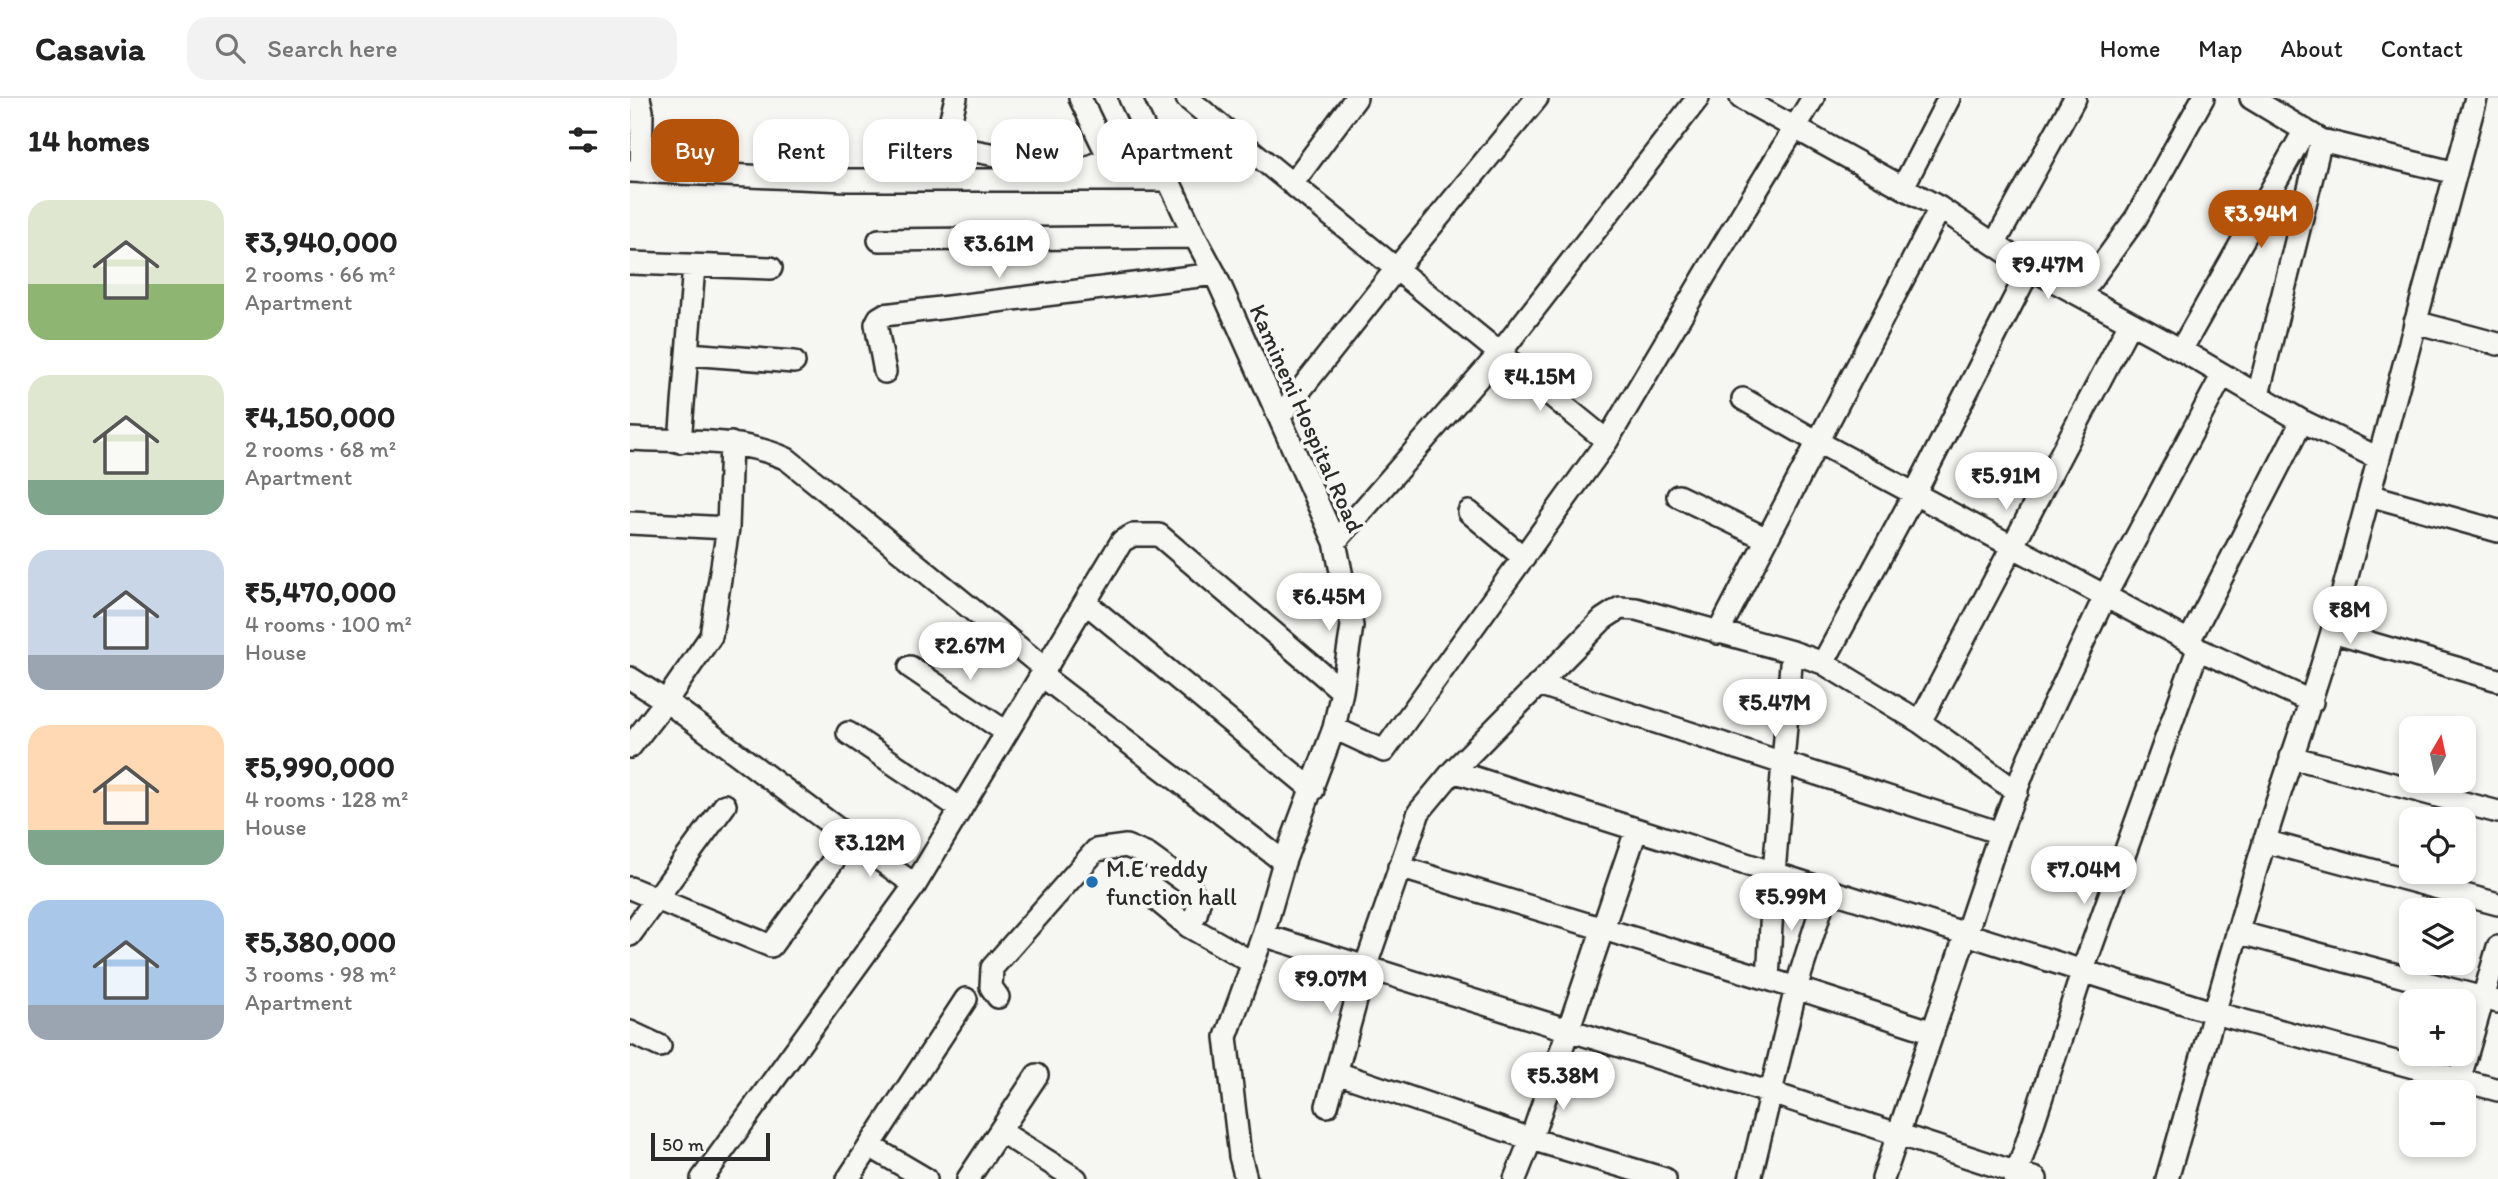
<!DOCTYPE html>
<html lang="en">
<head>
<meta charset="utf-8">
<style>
	body { margin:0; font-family:Itim,sans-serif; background:#f2f2f2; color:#222; height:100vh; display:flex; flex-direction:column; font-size:26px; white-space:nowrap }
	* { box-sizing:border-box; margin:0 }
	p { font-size:23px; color:#767676 }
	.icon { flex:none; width:38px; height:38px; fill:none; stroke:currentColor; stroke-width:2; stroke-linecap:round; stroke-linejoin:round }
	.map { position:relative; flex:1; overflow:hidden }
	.side { display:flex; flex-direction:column; background:#fff; width:630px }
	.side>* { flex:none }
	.top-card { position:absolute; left:21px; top:21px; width:665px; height:63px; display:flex; gap:14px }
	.needle { width:46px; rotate:9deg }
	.tools { position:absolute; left:1769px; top:618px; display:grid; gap:14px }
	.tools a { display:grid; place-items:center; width:77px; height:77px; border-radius:14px; background:#fff; box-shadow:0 4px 10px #0003; font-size:35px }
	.scale { position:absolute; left:21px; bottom:18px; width:119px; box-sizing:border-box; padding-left:7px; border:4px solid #2b2b2b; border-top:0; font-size:19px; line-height:24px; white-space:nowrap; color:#2b2b2b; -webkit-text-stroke:5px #f6f6f2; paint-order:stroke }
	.price { position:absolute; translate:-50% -60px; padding:0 16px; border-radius:24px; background:#fff; color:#222; font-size:23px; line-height:46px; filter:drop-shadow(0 2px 4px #0008) }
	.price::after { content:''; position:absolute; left:50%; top:42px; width:21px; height:16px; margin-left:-10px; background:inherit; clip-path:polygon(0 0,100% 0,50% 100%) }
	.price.selected { background:#b45309; color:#fff }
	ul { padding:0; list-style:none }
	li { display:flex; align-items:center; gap:21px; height:175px; padding:0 28px }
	li span { display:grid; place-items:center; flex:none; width:196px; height:140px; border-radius:21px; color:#555 }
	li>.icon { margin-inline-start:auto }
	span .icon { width:84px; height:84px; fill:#fffc; stroke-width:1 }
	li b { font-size:30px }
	h2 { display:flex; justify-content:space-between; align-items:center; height:84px; padding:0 28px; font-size:30px }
	.pill { padding:0 24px; border-radius:21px; background:#fff; box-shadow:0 4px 10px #0003; font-size:24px; line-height:63px }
	.pill.selected { background:#b45309; color:#fff }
	header { display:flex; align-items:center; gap:42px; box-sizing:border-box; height:98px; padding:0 35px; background:#fff; border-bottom:2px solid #e0e0e0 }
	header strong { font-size:33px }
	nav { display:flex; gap:38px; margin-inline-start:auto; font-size:24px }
	.search { width:490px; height:63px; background:#f2f2f2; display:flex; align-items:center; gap:18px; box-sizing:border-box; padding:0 24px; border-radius:21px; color:#767676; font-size:26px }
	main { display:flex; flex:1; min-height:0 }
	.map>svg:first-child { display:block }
</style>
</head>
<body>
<header>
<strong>Casavia</strong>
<div class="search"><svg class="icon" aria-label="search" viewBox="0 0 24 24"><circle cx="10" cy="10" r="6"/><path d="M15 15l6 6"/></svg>Search here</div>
<nav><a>Home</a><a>Map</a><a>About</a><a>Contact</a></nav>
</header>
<main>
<section class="side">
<h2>14 homes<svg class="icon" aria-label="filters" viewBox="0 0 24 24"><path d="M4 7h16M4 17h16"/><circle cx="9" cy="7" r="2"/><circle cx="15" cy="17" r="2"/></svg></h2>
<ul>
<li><span style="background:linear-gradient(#dfe7d0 60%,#8fb573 0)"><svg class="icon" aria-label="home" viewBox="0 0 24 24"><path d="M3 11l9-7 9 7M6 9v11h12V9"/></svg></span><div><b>₹3,940,000</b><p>2 rooms · 66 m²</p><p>Apartment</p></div></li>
<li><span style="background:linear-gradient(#dfe7d0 75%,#7fa58c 0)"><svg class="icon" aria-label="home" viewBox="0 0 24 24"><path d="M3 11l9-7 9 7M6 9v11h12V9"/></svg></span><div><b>₹4,150,000</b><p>2 rooms · 68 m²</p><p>Apartment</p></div></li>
<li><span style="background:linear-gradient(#c9d6e8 75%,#9aa5b1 0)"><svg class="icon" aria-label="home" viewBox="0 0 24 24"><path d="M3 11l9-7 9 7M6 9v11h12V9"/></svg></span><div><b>₹5,470,000</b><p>4 rooms · 100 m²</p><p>House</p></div></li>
<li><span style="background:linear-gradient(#ffd9b3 75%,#7fa58c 0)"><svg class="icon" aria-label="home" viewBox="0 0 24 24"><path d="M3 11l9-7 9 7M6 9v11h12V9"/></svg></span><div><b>₹5,990,000</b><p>4 rooms · 128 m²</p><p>House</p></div></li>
<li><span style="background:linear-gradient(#a9c7e8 75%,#9aa5b1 0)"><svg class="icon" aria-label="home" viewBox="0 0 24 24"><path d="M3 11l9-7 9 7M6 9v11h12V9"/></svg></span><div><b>₹5,380,000</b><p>3 rooms · 98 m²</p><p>Apartment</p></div></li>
</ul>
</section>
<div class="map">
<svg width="1868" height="1081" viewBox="0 0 1868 1081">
	<rect width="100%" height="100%" fill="#f6f6f2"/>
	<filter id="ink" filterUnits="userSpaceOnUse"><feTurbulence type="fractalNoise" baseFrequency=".0143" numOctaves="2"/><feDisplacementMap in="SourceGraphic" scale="14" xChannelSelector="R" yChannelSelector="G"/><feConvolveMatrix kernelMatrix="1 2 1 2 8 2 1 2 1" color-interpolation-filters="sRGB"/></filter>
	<g filter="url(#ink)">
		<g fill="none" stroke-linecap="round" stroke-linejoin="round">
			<g stroke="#2b2b2b" stroke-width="26">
				<path id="minor" d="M 9,0 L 12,13 L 11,74
					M 326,0 L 318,32 L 321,47 L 328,50 L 452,73 L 518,38
					M 450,0 L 479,60
					M 500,0 L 565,139 L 585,176 L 705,444 L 722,528 L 712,593 L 704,630 L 654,764 L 633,837 L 596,939 L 610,1058 L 616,1081
					M 557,0 L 977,343 L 1078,172 L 1183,0
					M 1111,0 L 1310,110 L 1400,170 L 1551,252 L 1672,323 L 1748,360
					M 1621,0 L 1691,42 L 1826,75
					M 0,73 L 217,82 L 538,82
					M 662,86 L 726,0
					M 1273,89 L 1319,0
					M 249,142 L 565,139
					M 1365,145 L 1445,0
					M 0,165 L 141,170
					M 1450,197 L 1506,120 L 1573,0
					M 1785,224 L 1868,246
					M 1551,252 L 1675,32
					M 58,256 L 164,264
					M 255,274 L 246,226 L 249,220 L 254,217 L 585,176
					M 1628,297 L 1691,42
					M 1113,301 L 1188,344 L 1559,543 L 1568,551 L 1682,604
					M 649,319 L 766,171 L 907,0
					M 0,341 C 53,344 109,339 157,361 L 414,570
					M 50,344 L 64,168
					M 1739,397 L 1868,433
					M 1048,398 L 1137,441
					M 839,414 L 894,460
					M 0,425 L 98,430 L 101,345
					M 705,444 L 870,255 L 1068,0
					M 456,505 L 683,692
					M 1702,534 L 1868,582
					M 1088,535 L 1310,110
					M 1559,543 L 1672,323
					M 1193,565 L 1285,395 L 1400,170
					M 280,569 L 376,634
					M 411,577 L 654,764
					M 0,580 L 36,603 L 81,538 L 98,430
					M 908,586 L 1370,735
					M 1290,624 L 1500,225
					M 704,630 L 754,653 L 977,343
					M 218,635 L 331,711
					M 0,649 L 36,603 C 119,664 200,727 285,787
					M 1661,659 L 1868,714
					M 823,673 L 1585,915 L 1868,992
					M 1634,743 L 1868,806
					M 769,769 L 1138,881 L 1303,934
					M 0,790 L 141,848 L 219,741
					M 529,804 L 558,828 L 623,865
					M 1607,834 L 1868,904
					M 0,837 L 95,707
					M 633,837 L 1141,995 L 1406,1081
					M 1138,881 L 1144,775 L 1162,554
					M 368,899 L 361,889 L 362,870 L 466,752 L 496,748 L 518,757 L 558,786 L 569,804 L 566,816 L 558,828
					M 0,934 L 30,948
					M 707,975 L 901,1041 L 1035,1081
					M 1829,983 L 1868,849
					M 697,1008 L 735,870 L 789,714 L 823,673 L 973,521 L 990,510 L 1006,511 L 1162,554 L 1193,565 L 1290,624 L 1387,694
					M 370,1033 L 446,1081
					M 240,1048 L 296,1081
					M 72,1081 L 285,787 L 492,443 L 503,437 L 529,437 L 712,593
					M 218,1081 L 336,901
					M 338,1081 L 407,977
					M 885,1081 L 901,1041 L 1006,733
					M 1120,1081 L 1166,890 L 1197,792
					M 1253,1081 L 1370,735 L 1399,659 L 1475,498 L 1592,278
					M 1385,1081 L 1453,872 L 1568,551
					M 1537,1081 C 1570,968 1600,855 1635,742 C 1656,673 1682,604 1702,534 L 1846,0"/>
			</g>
			<use href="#minor" stroke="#f6f6f2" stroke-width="21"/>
		</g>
	</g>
	<circle fill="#1f6fb2" stroke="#f6f6f2" stroke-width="2.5" cx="462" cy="784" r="7"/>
	<g text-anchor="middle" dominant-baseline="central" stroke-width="7" stroke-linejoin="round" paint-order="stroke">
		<g font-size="24" fill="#2b2b2b" stroke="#f6f6f2">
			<text transform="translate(677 320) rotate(66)">Kamineni Hospital Road</text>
		</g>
		<g font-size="24" fill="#2b2b2b" stroke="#f6f6f2" text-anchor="start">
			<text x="476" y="770">M.E reddy<tspan x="476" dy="28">function hall</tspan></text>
		</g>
	</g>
</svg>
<div class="tools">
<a><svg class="needle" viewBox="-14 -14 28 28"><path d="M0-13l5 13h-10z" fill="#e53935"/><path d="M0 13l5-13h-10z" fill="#767676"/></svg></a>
<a><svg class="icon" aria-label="locate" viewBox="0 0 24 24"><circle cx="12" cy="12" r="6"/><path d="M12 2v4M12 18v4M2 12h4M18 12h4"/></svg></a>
<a><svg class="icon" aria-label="layers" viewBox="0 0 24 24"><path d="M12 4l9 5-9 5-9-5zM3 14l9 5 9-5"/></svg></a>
<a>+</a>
<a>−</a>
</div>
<div class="scale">50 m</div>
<b class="price selected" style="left:1631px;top:152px">₹3.94M</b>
<b class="price" style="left:369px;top:182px">₹3.61M</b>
<b class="price" style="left:1418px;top:203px">₹9.47M</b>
<b class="price" style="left:910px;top:315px">₹4.15M</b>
<b class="price" style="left:1376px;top:414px">₹5.91M</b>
<b class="price" style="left:699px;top:535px">₹6.45M</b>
<b class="price" style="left:1720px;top:548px">₹8M</b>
<b class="price" style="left:340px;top:584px">₹2.67M</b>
<b class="price" style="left:1145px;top:641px">₹5.47M</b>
<b class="price" style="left:240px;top:781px">₹3.12M</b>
<b class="price" style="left:1454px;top:808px">₹7.04M</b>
<b class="price" style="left:1161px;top:835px">₹5.99M</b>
<b class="price" style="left:701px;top:917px">₹9.07M</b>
<b class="price" style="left:933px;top:1014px">₹5.38M</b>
<div class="top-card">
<a class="pill selected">Buy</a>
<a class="pill">Rent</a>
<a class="pill">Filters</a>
<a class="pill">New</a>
<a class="pill">Apartment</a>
</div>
</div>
</main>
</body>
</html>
